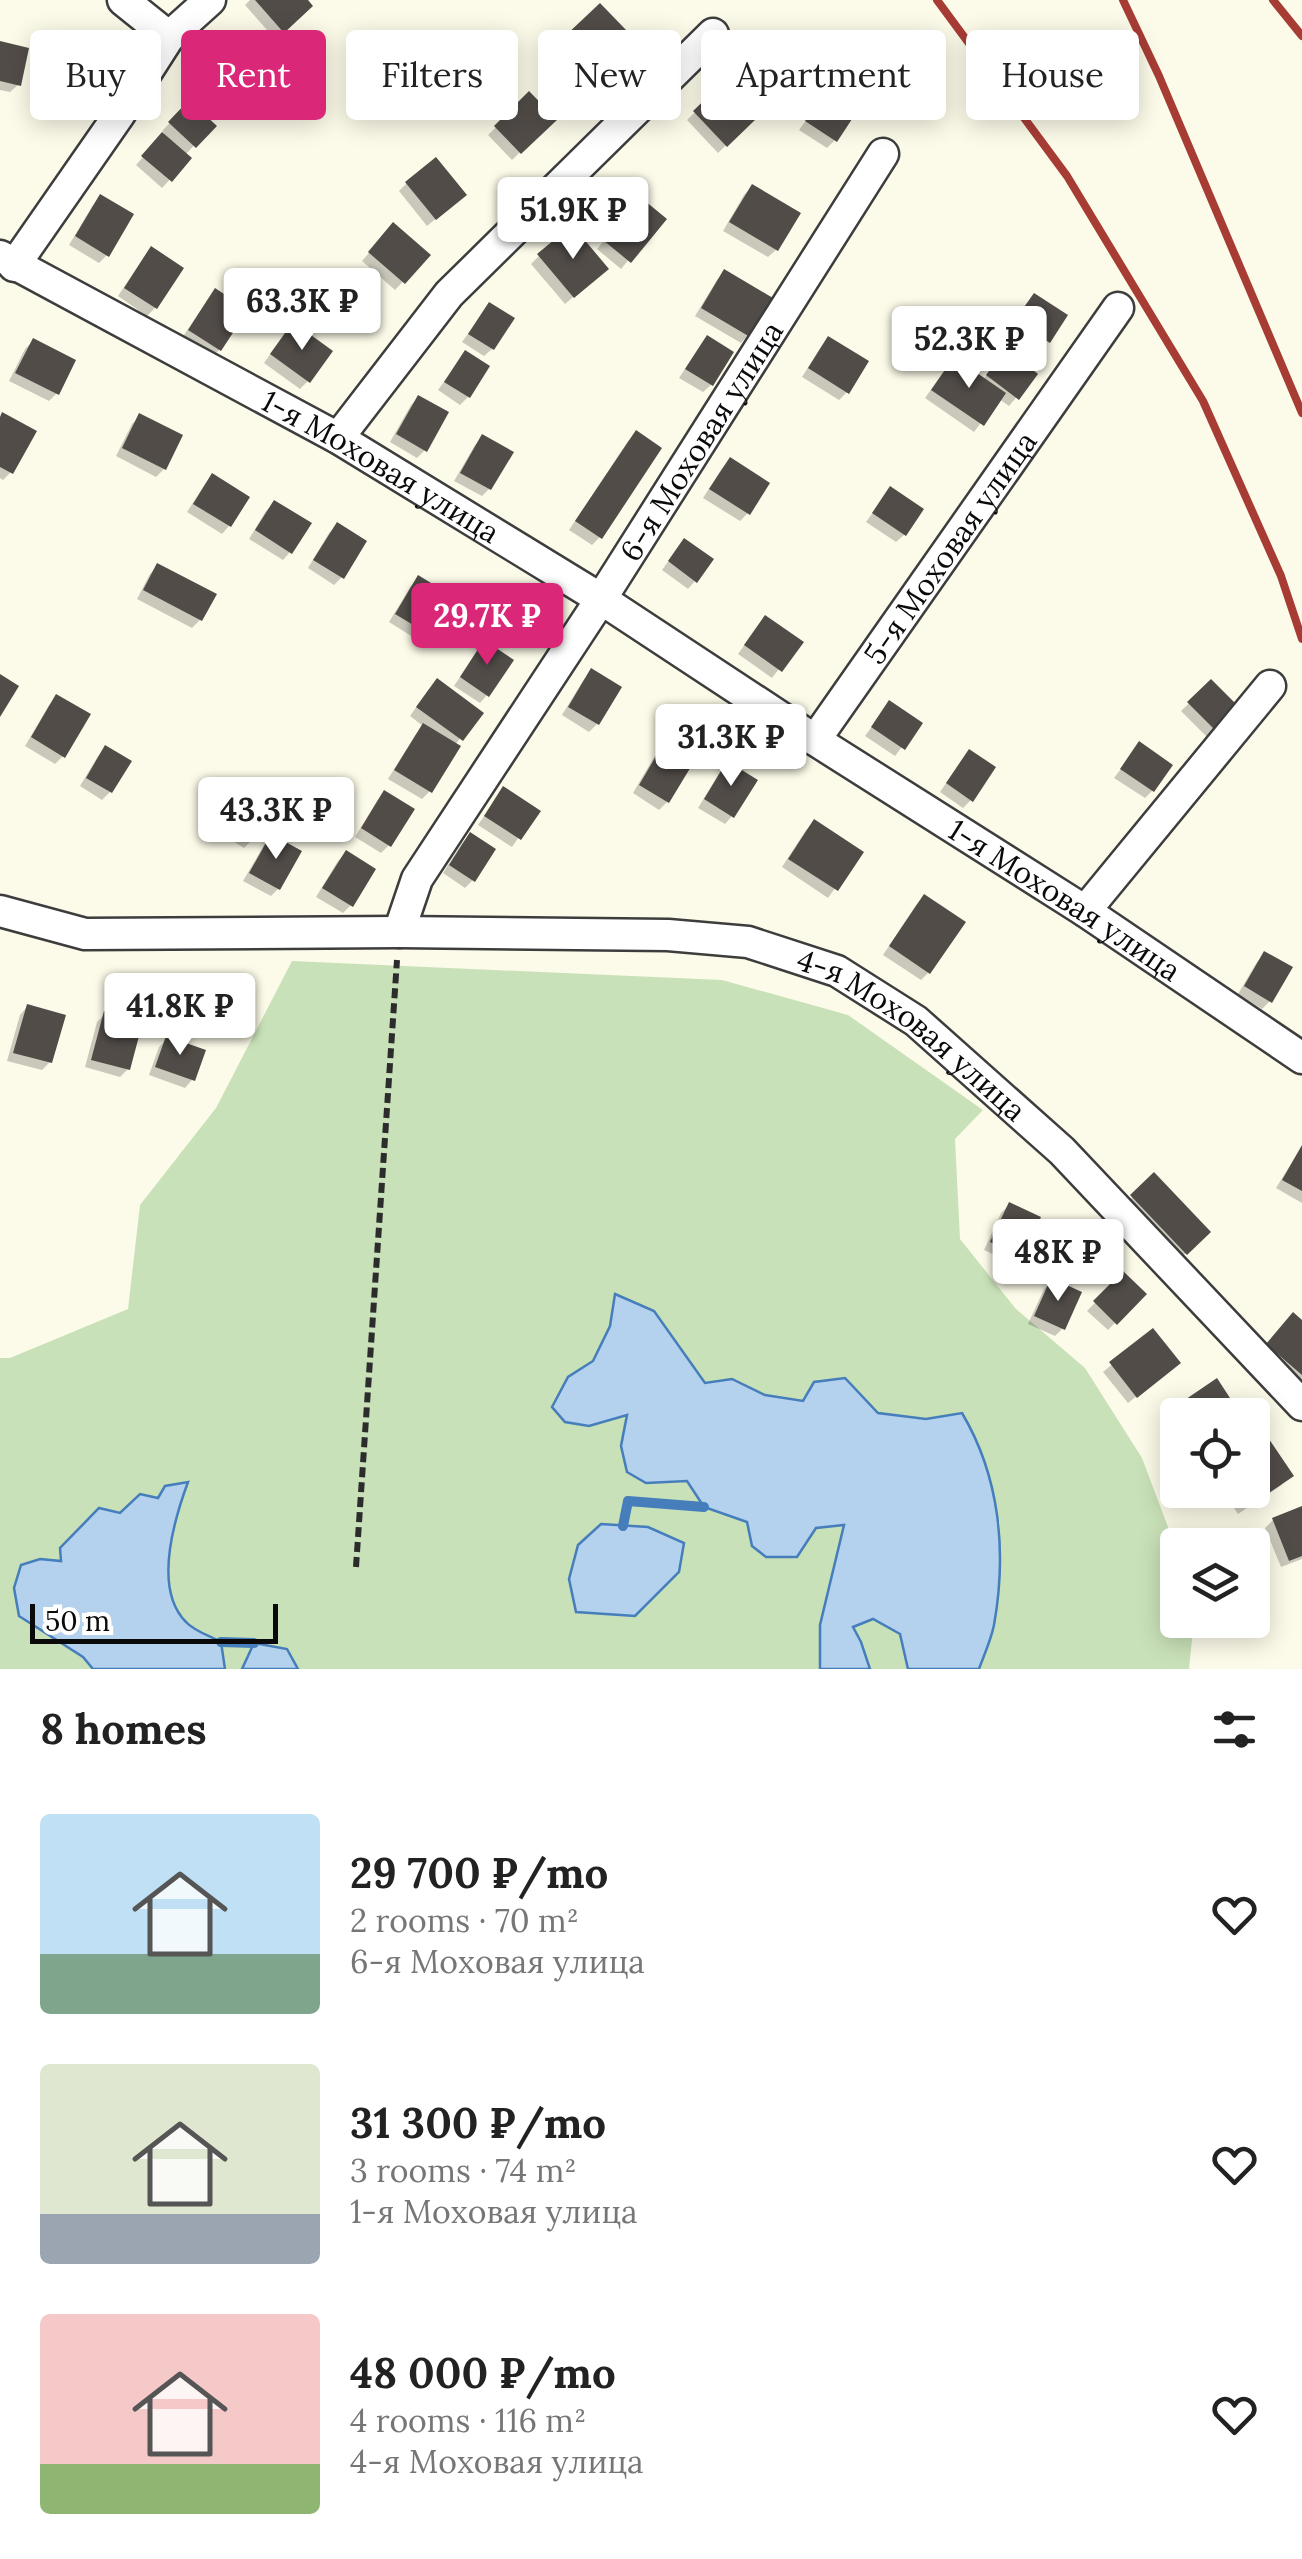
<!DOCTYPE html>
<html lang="en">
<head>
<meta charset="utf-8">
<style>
	body { margin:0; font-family:Lora,serif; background:#f2f2f2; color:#222; height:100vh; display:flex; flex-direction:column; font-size:38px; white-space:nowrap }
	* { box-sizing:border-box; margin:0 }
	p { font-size:32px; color:#767676 }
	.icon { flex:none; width:55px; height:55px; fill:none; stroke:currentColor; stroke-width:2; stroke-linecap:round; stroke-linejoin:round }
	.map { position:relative; height:1669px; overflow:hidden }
	.drawer { display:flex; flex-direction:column; background:#fff; flex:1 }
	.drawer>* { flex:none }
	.top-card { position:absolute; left:30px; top:30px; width:1242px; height:90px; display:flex; gap:20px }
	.buttons { position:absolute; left:1160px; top:1398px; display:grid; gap:20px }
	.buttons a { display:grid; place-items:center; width:110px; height:110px; border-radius:10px; background:#fff; box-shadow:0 5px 25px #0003; font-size:50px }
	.scale { position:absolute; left:30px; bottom:25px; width:248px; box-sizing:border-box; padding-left:10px; border:5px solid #0a0a0a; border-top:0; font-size:28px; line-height:35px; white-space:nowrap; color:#0a0a0a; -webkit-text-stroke:8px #fff; paint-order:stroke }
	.price { position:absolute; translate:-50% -85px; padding:0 22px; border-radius:10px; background:#fff; color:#222; font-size:32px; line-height:65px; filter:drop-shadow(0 2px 5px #0008) }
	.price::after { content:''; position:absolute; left:50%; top:60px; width:30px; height:22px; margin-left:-15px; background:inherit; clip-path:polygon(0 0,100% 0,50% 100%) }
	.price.current { background:#db2777; color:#fff }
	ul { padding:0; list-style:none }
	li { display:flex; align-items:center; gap:30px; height:250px; padding:0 40px }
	li span { display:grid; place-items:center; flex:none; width:280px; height:200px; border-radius:10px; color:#555 }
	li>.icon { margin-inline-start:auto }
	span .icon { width:120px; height:120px; fill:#fffc; stroke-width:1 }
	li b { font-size:42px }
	h2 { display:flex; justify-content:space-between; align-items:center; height:120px; padding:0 40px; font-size:42px }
	.pill { padding:0 35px; border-radius:10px; background:#fff; box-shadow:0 5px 25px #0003; font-size:35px; line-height:90px }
	.pill.current { background:#db2777; color:#fff }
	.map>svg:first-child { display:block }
</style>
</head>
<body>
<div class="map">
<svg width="1302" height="1669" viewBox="0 0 1302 1669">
	<rect width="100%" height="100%" fill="#fcfbe9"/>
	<path fill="#c9e1b8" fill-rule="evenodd" d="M 292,961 L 722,980 L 848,1015 L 983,1110 L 955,1139 L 960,1239 L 1016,1309 L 1085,1368 L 1142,1458 L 1177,1551 L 1178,1620 L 1194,1620 L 1189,1669 L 979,1669 L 994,1628 L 1000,1573 L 1000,1522 L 926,1419 L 878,1413 L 845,1378 L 803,1401 L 765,1395 L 732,1379 L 704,1383 L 654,1311 L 615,1294 L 610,1326 L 593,1361 L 568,1377 L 617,1419 L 628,1414 L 621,1446 L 646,1483 L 687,1481 L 705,1507 L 747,1522 L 752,1546 L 816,1528 L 844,1524 L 820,1625 L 820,1669 L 298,1669 L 287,1649 L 255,1643 L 242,1669 L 225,1669 L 221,1642 C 210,1636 194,1631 186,1622 C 154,1590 174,1521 187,1483 L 158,1498 L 140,1494 L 120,1513 L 61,1561 L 40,1559 L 19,1616 L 83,1657 L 93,1669 L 0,1669 L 0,1358 L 10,1358 L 128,1309 L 140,1205 L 216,1108 ZM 601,1524 L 648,1527 L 657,1592 L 635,1616 Z
		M 873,1619 L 900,1634 L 908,1669 L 870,1669 L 861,1642 L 853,1627 Z"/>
	<path fill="#b4d1ed" stroke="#457ebb" stroke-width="2.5" d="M 615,1294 L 654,1311 L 705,1383 L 732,1379 L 765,1395 L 803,1401 L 814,1382 L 845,1378 L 878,1413 L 926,1419 L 962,1413 C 1000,1477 1007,1552 994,1625 C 991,1640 984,1655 979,1669 L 908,1669 L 900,1634 L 873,1619 L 853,1627 L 861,1642 L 870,1669 L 820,1669 L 820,1625 L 844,1525 L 816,1528 L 797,1557 L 766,1557 L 752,1546 L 747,1522 L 704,1507 L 687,1481 L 646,1483 L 627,1472 L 621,1446 L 627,1415 L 589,1426 L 565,1422 L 552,1407 L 568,1377 L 593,1361 L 610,1326 Z
		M 188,1482 C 174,1520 153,1589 186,1622 C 194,1631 210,1636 221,1642 L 225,1669 L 93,1669 L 83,1657 L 19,1616 L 14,1588 L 21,1565 L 40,1559 L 61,1561 L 60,1548 L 99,1508 L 120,1513 L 140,1494 L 158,1498 L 165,1486 Z
		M 601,1524 L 648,1527 L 684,1543 L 679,1572 L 635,1616 L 576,1612 L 569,1579 L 578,1545 Z
		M 254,1643 L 287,1649 L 298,1669 L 242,1669 Z"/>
	<path fill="#0003" d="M 250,0 L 305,0 L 310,6 L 275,39 L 245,5 Z
		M 600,6 L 624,31 L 582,71 L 558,46 Z
		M 0,44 L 18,85 L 10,92 L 0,90 Z
		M 224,49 L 241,99 L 234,107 L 200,77 Z
		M 721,87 L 752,120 L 718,153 L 687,120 Z
		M 529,95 L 553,120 L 512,160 L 488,135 Z
		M 822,98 L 835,140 L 827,148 L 799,130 Z
		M 189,103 L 213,126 L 185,155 L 189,159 L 162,188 L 136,165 L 164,133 L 162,131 Z
		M 407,183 L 456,202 L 427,226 L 399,191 Z
		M 752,187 L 776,250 L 768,257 L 723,231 L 744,195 Z
		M 101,197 L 107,255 L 99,263 L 69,245 L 93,205 Z
		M 632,208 L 663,219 L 621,269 L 597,249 Z
		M 386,233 L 428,255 L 395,290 L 362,261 Z
		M 151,249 L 181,269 L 155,308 L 147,316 L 118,296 L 144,257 Z
		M 539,256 L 598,276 L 565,304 L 531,264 Z
		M 725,272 L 748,335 L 741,343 L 695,316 L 717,280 Z
		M 215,292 L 245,311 L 219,350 L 211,358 L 182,338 L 208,299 Z
		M 1034,296 L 1065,316 L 1040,349 L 1009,329 Z
		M 489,305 L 492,349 L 484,356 L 462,342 Z
		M 285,333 L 308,381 L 300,389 L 264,363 Z
		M 707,338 L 711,385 L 703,392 L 679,378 L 700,346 Z
		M 828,339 L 847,392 L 839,400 L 802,377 L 821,347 Z
		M 33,341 L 57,393 L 49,401 L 9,381 L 25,349 Z
		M 465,353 L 487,367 L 468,397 L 460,405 L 438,390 Z
		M 998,360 L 1035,375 L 1009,406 L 999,399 L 974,432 L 925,398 L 946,368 L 983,380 Z
		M 418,398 L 425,450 L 417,458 L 390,442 L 411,405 Z
		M 140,416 L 180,437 L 164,469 L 156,477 L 116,456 L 132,424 Z
		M 0,418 L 11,472 L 3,480 L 0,478 Z
		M 636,434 L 600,537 L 592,545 L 569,530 L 628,441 Z
		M 483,437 L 489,489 L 482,496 L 454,481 L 475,445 Z
		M 730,460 L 748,513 L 740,521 L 703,498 L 722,468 Z
		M 213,476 L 229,526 L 222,534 L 187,512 L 205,484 Z
		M 890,489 L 904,535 L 896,542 L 866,522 Z
		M 274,503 L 290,552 L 283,560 L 249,539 L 266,511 Z
		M 337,525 L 342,577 L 334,585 L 308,568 L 329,533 Z
		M 677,549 L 695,581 L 688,589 L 662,570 Z
		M 158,566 L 200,620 L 192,628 L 137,599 L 150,574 Z
		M 419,579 L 423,631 L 416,639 L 389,622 L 411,586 Z
		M 758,626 L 800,642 L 772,678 L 738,654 Z
		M 485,643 L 487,695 L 480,703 L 454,686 L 477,651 Z
		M 592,672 L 619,688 L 597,724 L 589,732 L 562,715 L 584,679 Z
		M 1211,682 L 1236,708 L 1207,737 L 1181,711 Z
		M 429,689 L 480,713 L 455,745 L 430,791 L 422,799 L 388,779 L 416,734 L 423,726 L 410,716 Z
		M 57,697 L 63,756 L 55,764 L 25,746 L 49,705 Z
		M 889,703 L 920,723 L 895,756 L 865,736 Z
		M 1139,745 L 1153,790 L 1145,798 L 1114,778 Z
		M 106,748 L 110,792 L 102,800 L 80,786 L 98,756 Z
		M 662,750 L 667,802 L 659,810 L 633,793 L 654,757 Z
		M 962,760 L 971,800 L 963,808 L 940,792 Z
		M 728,764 L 732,816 L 725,824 L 698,808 L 720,772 Z
		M 503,789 L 537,811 L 512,847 L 478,825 Z
		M 385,793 L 389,845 L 381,853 L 355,837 L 377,801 Z
		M 238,799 L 251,841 L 244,848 L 215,830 Z
		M 814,822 L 861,852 L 828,898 L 782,867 L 806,830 Z
		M 470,835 L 473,880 L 465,888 L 443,873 L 462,843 Z
		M 272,837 L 278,889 L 271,896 L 243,881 L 264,845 Z
		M 346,853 L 351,905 L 343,913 L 316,897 L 338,861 Z
		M 924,897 L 928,973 L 921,980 L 883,955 L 916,905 Z
		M 1265,954 L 1270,1001 L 1262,1009 L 1238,994 L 1257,962 Z
		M 27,1007 L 50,1062 L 42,1070 L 7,1061 L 20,1015 Z
		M 105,1014 L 128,1069 L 120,1077 L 85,1067 L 97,1022 Z
		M 167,1039 L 192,1080 L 185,1088 L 149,1075 L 159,1047 Z
		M 1302,1146 L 1302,1203 L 1276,1188 Z
		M 1154,1176 L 1207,1232 L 1178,1261 L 1124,1205 Z
		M 1009,1205 L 1020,1255 L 1013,1263 L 984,1250 L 1001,1213 Z
		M 1123,1274 L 1143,1294 L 1108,1330 L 1087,1311 Z
		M 1052,1281 L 1062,1329 L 1055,1336 L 1028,1324 L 1044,1289 Z
		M 1286,1323 L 1302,1323 L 1302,1378 L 1296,1384 L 1260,1353 Z
		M 1152,1331 L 1170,1370 L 1128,1403 L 1103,1372 Z
		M 1172,1412 L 1178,1415 L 1178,1439 L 1164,1419 Z
		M 1283,1484 L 1238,1514 L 1222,1490 L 1252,1490 Z
		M 1302,1509 L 1302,1559 L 1281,1567 L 1265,1528 L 1273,1520 Z"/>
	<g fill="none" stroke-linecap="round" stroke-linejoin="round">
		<path stroke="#457ebb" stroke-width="10" d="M 623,1526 L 628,1501 L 704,1507
			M 221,1642 L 254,1643"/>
	</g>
	<path fill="#514c48" d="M 255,0 L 308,0 L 313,6 L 284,33 Z
		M 600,3 L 627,31 L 592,65 L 564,37 Z
		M 232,38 L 269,71 L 243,101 L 206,68 Z
		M 0,41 L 29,48 L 21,86 L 0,81 Z
		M 721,84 L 755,120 L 727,147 L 693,111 Z
		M 529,91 L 557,120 L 521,154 L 494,126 Z
		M 821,95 L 854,116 L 837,142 L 805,121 Z
		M 189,100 L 217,126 L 196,148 L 168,122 Z
		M 162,132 L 192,158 L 172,182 L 141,156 Z
		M 436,157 L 467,195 L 436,220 L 405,182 Z
		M 752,184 L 801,213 L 778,251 L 729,222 Z
		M 100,194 L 134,214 L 109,257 L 75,236 Z
		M 639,196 L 667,219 L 631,263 L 603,240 Z
		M 393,222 L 431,255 L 405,284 L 368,252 Z
		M 572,225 L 609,269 L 574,298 L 537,254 Z
		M 151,246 L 184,268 L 157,309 L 124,288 Z
		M 724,269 L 773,298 L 750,337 L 701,308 Z
		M 215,288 L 248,310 L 221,351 L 188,330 Z
		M 1034,293 L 1068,315 L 1050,343 L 1015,320 Z
		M 489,302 L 515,318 L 494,350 L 468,334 Z
		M 293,322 L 333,351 L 310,383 L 270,354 Z
		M 707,335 L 734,352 L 713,386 L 685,369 Z
		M 828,336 L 869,361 L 849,394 L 808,368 Z
		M 33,338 L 76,360 L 59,395 L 15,373 Z
		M 1006,349 L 1038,374 L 1019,400 L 986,375 Z
		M 465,350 L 490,366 L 470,398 L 444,382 Z
		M 954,357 L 1006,393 L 984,426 L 931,390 Z
		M 418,395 L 449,412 L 427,452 L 396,434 Z
		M 2,412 L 37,431 L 13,474 L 0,467 L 0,417 Z
		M 139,413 L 183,435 L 166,470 L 122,448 Z
		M 636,430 L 662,448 L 602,539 L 575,521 Z
		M 482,434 L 514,452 L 491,490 L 460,473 Z
		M 730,457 L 770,483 L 750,515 L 709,489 Z
		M 212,473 L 250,497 L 231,527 L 193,504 Z
		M 890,486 L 924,509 L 906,536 L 872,513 Z
		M 274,500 L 312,523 L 292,554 L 255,530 Z
		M 337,522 L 367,541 L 344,579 L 313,560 Z
		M 684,538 L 714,559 L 697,583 L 668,561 Z
		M 157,563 L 217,594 L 202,621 L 143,590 Z
		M 418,575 L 449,594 L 425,632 L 395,614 Z
		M 765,615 L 804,642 L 782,672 L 744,645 Z
		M 484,640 L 514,660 L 489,697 L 460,677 Z
		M 591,668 L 622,687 L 599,725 L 568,707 Z
		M 0,674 L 19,686 L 0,717 Z
		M 437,678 L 484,713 L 463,741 L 416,707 Z
		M 1211,679 L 1240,708 L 1216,731 L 1187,702 Z
		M 56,694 L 91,714 L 65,758 L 31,737 Z
		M 889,700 L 923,723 L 905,750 L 871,727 Z
		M 423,723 L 461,746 L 432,793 L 394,770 Z
		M 1139,741 L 1173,765 L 1154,792 L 1120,769 Z
		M 105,745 L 132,761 L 112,793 L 86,778 Z
		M 662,746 L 692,765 L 669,803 L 639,785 Z
		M 969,749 L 996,767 L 973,802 L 946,783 Z
		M 727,761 L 758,780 L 734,818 L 704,799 Z
		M 503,786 L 541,811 L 521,840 L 484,816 Z
		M 384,790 L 415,809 L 391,847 L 361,828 Z
		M 238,796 L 270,817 L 253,842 L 221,821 Z
		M 814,819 L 864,852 L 838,891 L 788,859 Z
		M 470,832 L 496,849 L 475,882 L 449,865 Z
		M 271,834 L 302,851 L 280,890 L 249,873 Z
		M 346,850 L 376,869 L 353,907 L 322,888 Z
		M 924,894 L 966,922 L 930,974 L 889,946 Z
		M 1264,951 L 1293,967 L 1272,1003 L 1244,986 Z
		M 27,1004 L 66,1015 L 52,1063 L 13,1053 Z
		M 104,1011 L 143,1021 L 130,1070 L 91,1060 Z
		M 166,1036 L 206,1050 L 195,1081 L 155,1067 Z
		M 1302,1145 L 1302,1191 L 1282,1180 Z
		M 1154,1172 L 1211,1232 L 1187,1255 L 1130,1195 Z
		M 1009,1202 L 1041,1217 L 1023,1257 L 990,1242 Z
		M 1123,1271 L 1147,1294 L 1117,1325 L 1093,1301 Z
		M 1051,1278 L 1082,1292 L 1065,1330 L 1034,1316 Z
		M 1293,1312 L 1302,1320 L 1302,1375 L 1266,1344 Z
		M 1153,1328 L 1181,1363 L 1137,1398 L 1109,1362 Z
		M 1217,1378 L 1241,1415 L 1178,1415 L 1178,1421 L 1170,1410 Z
		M 1269,1439 L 1294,1476 L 1247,1508 L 1235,1490 L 1252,1490 L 1252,1450 Z
		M 1302,1506 L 1302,1556 L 1289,1561 L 1272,1518 Z"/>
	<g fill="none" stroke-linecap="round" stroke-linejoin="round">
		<g stroke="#3d3d3d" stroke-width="35">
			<g id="minor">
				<path d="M 123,0 L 169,37"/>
				<path id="s1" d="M 0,256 L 338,438 L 601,599 L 815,740 L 1085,911 L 1302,1058"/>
				<path d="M 14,266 L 119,115 L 169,37 L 210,0"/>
				<path d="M 338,438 L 449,294 L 713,34"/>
				<path id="s2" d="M 815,740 L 1118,308"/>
				<path id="s3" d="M 0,911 L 85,934 L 399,932 L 668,935 L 748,942 L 837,971 L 916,1021 L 1062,1151 L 1302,1405"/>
				<path d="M 1085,911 L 1270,686"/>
				<path id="s4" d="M 399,932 L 417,879 L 601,599 L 883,154"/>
			</g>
		</g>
		<path stroke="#2c2c2c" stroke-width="6" stroke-dasharray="10 5" stroke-linecap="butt" d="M 356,1567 L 397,960"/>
		<use href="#minor" stroke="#fff" stroke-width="30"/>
		<path stroke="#a73c35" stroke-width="8" d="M 937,0 L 1067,176 L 1203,401 L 1281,576 L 1302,639
			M 1123,0 L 1159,76 L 1302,413
			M 1273,0 L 1302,36"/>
	</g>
	<g text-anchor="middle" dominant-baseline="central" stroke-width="10" stroke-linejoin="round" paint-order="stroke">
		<g font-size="30" fill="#0a0a0a" stroke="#fff">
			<text stroke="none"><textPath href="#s4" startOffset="578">6-я Моховая улица</textPath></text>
			<text stroke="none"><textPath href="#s1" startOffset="435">1-я Моховая улица</textPath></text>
			<text stroke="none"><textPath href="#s2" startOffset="235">5-я Моховая улица</textPath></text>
			<text stroke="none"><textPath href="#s1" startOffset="1245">1-я Моховая улица</textPath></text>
			<text stroke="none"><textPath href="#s3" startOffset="942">4-я Моховая улица</textPath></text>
		</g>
	</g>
</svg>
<div class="buttons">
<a><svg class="icon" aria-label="locate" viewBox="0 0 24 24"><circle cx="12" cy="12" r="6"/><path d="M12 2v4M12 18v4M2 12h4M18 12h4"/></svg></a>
<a><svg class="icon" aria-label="layers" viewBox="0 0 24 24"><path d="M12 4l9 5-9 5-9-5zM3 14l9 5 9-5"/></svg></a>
</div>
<div class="scale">50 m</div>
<b class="price" style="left:573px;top:262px">51.9K ₽</b>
<b class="price" style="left:302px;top:353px">63.3K ₽</b>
<b class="price" style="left:969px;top:391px">52.3K ₽</b>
<b class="price current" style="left:487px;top:668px">29.7K ₽</b>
<b class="price" style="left:731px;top:789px">31.3K ₽</b>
<b class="price" style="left:276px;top:862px">43.3K ₽</b>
<b class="price" style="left:180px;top:1058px">41.8K ₽</b>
<b class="price" style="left:1058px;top:1304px">48K ₽</b>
<div class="top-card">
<a class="pill">Buy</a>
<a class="pill current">Rent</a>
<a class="pill">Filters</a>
<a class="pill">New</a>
<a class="pill">Apartment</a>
<a class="pill">House</a>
</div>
</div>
<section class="drawer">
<h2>8 homes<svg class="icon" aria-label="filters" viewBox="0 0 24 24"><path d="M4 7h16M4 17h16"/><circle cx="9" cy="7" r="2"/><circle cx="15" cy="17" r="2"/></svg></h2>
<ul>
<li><span style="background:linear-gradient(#bfe0f5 70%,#7fa58c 0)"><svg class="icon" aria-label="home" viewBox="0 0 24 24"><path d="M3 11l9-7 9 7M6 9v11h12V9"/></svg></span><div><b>29 700 ₽/mo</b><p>2 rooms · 70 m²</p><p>6-я Моховая улица</p></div><svg class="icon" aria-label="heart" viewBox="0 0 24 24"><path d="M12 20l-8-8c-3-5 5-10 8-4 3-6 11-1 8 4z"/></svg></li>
<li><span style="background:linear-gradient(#dfe7d0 75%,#9aa5b1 0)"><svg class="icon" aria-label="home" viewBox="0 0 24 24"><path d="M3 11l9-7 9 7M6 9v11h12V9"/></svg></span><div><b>31 300 ₽/mo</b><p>3 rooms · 74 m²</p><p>1-я Моховая улица</p></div><svg class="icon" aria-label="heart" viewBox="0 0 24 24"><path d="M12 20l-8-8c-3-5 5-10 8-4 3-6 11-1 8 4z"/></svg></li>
<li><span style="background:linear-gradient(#f6c9c9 75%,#8fb573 0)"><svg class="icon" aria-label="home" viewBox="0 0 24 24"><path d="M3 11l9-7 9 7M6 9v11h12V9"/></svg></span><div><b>48 000 ₽/mo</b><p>4 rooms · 116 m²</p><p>4-я Моховая улица</p></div><svg class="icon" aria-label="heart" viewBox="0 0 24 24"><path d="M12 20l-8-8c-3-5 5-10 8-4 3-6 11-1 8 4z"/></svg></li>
</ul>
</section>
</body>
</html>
